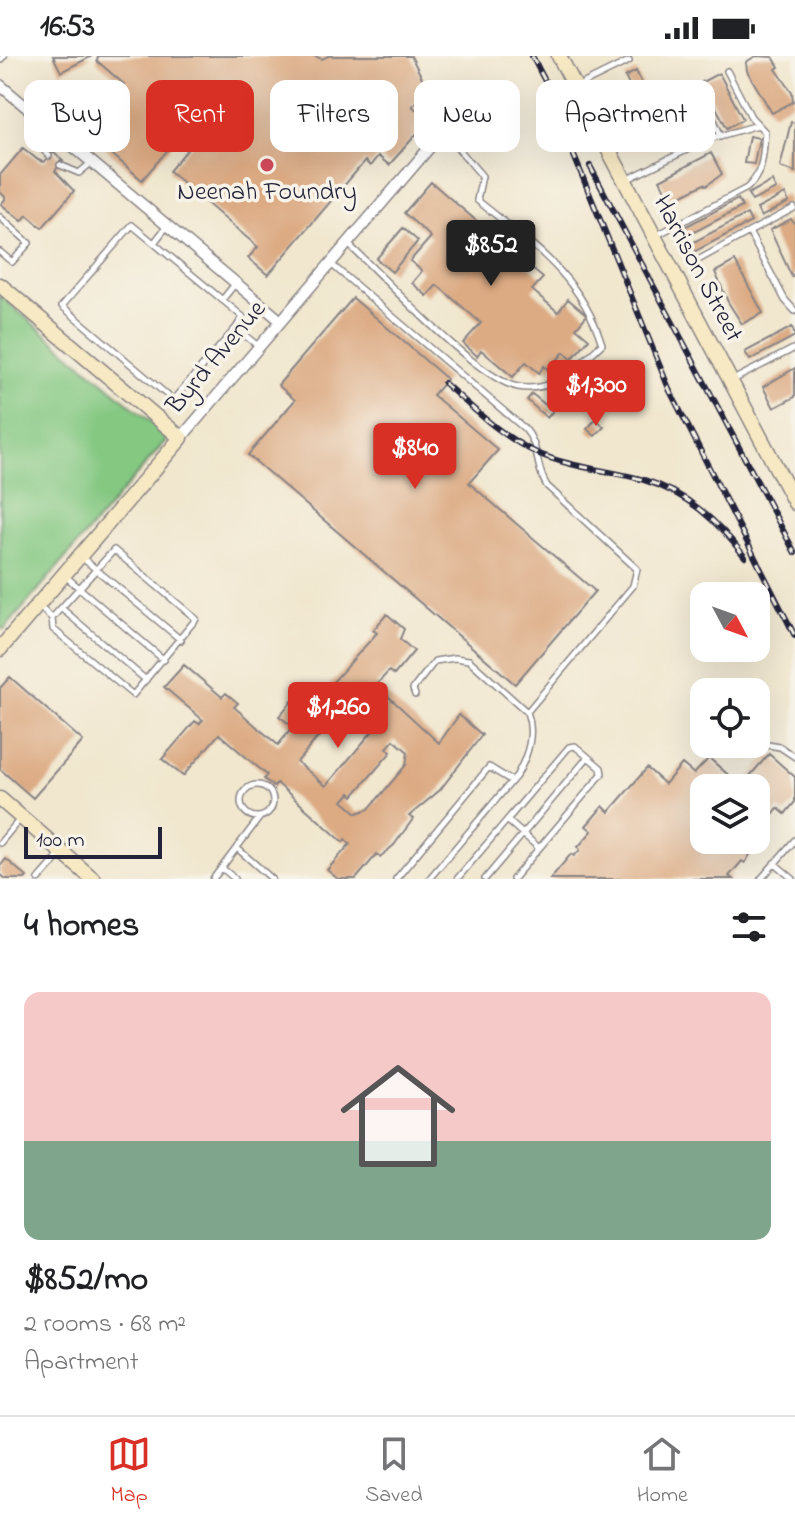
<!DOCTYPE html>
<html lang="en">
<head>
<meta charset="utf-8">
<style>
	body { margin:0; font-family:"Indie Flower",sans-serif; background:#f2f2f2; color:#202124; height:100vh; display:flex; flex-direction:column; font-size:30px; white-space:nowrap }
	* { box-sizing:border-box; margin:0 }
	p { font-size:26px; color:#757577 }
	.icon { flex:none; width:44px; height:44px; fill:none; stroke:currentColor; stroke-width:2; stroke-linecap:round; stroke-linejoin:round }
	.map { position:relative; height:823px; overflow:hidden }
	.sheet { display:flex; flex-direction:column; background:#fff; flex:1 }
	.sheet>* { flex:none }
	.top-card { position:absolute; left:24px; top:24px; width:748px; height:72px; display:flex; gap:16px }
	.needle { width:52px; rotate:131deg }
	.buttons { position:absolute; left:690px; top:526px; display:grid; gap:16px }
	.buttons a { display:grid; place-items:center; width:80px; height:80px; border-radius:16px; background:#fff; box-shadow:0 8px 32px #0002; font-size:40px }
	.scale { position:absolute; left:24px; bottom:20px; width:138px; box-sizing:border-box; padding-left:8px; border:4px solid #22223b; border-top:0; font-size:22px; line-height:28px; white-space:nowrap; color:#22223b; -webkit-text-stroke:6px #f7f3e8; paint-order:stroke }
	.price { position:absolute; translate:-50% -68px; padding:0 18px; border-radius:8px; background:#d93025; color:#fff; font-size:26px; line-height:52px; filter:drop-shadow(0 2px 4px #0008) }
	.price::after { content:''; position:absolute; left:50%; top:48px; width:24px; height:18px; margin-left:-12px; background:inherit; clip-path:polygon(0 0,100% 0,50% 100%) }
	.price.current { background:#222; color:#fff }
	ul { padding:0; list-style:none }
	li { display:grid; align-content:center; gap:16px; height:424px; padding:0 24px }
	li+li { border-top:2px solid #e0e0e0 }
	li span { display:grid; place-items:center; height:248px; border-radius:16px; color:#555 }
	li>.icon { margin-inline-start:auto }
	span .icon { width:144px; height:144px; fill:#fffc; stroke-width:1 }
	li b { font-size:34px }
	h2 { display:flex; justify-content:space-between; align-items:center; height:96px; padding:0 24px; font-size:34px }
	.chip { padding:0 28px; border-radius:16px; background:#fff; box-shadow:0 8px 32px #0002; font-size:28px; line-height:72px }
	.chip.current { background:#d93025; color:#fff }
	.status { display:flex; justify-content:space-between; align-items:center; height:56px; padding:0 40px; background:#fff; direction:ltr }
	.status svg { height:22px; fill:currentColor }
	.dock { display:flex; justify-content:space-around; align-items:center; height:112px; border-top:2px solid #e0e0e0; background:#fff; font-size:22px; color:#757577 }
	.dock a { display:grid; justify-items:center; gap:4px }
	.dock .current { color:#d93025 }
	.map>svg:first-child { display:block }
</style>
</head>
<body>
<div class="status"><b>16:53</b><svg viewBox="0 0 49 12"><path d="M0 12V9h3v3zM5 12V6h3v6zM10 12V3h3v9zM15 12V0h3v12zM26 1h20v11H26zM47 4h2v5h-2z"/></svg></div>
<div class="map">
<svg width="795" height="823" viewBox="0 0 795 823">
	<rect width="100%" height="100%" fill="#f7f3e8"/>
	<filter id="ink" filterUnits="userSpaceOnUse"><feTurbulence type="fractalNoise" baseFrequency=".0125" numOctaves="2"/><feDisplacementMap in="SourceGraphic" scale="16" xChannelSelector="R" yChannelSelector="G"/><feConvolveMatrix kernelMatrix="1 2 1 2 8 2 1 2 1" color-interpolation-filters="sRGB"/></filter>
	<filter id="wash" filterUnits="userSpaceOnUse"><feTurbulence type="fractalNoise" baseFrequency=".006" numOctaves="4" result="noise"/><feDisplacementMap in="SourceGraphic" scale="32" xChannelSelector="R" yChannelSelector="G"/><feGaussianBlur stdDeviation="1.8" result="paint"/><feColorMatrix in="noise" values="0 0 0 0 0 0 0 0 0 0 0 0 0 0 0 0 0 1.4 0 .05"/><feComposite in="paint" operator="in"/></filter>
	<g filter="url(#wash)">
		<rect width="100%" height="100%" fill="#f1e7cf"/>
		<path fill="#84c882" stroke="#53755e" stroke-width="2" d="M 0,240 L 169,381 L 4,574 L 0,571 Z"/>
		<g id="blocks">
			<path fill="#dcaa83" fill-rule="evenodd" d="M 53,0 L 92,0 L 61,16 Z
				M 98,0 L 314,0 L 322,3 L 328,0 L 411,0 L 424,26 L 430,23 L 433,29 L 412,50 L 429,64 L 389,109 L 378,100 L 370,110 L 365,105 L 268,219 L 248,202 L 258,191 L 169,115 L 206,72 L 196,61 L 142,124 L 84,74 L 124,28 L 97,5 Z
				M 756,0 L 773,1 L 779,11 L 776,13 L 792,36 L 793,46 L 772,57 L 747,15 L 746,6 Z
				M 636,15 L 647,38 L 636,43 L 625,21 Z
				M 719,17 L 743,63 L 727,72 L 702,26 Z
				M 682,44 L 693,65 L 677,77 L 675,74 L 642,92 L 631,71 Z
				M 791,66 L 795,67 L 795,116 L 780,111 Z
				M 749,80 L 759,82 L 754,108 L 744,107 Z
				M 23,92 L 38,104 L 44,106 L 53,96 L 63,105 L 55,115 L 74,135 L 42,172 L 27,159 L 22,165 L 1,148 L 6,142 L 0,136 L 0,119 Z
				M 711,97 L 722,118 L 706,130 L 704,128 L 671,145 L 660,124 Z
				M 772,125 L 776,133 L 752,145 L 748,138 Z
				M 431,126 L 543,222 L 532,234 L 558,256 L 568,243 L 587,259 L 576,272 L 589,283 L 572,303 L 564,296 L 549,314 L 544,310 L 539,317 L 526,306 L 513,321 L 481,294 L 477,300 L 463,287 L 481,267 L 437,229 L 427,240 L 412,227 L 422,215 L 410,205 L 431,181 L 404,157 Z
				M 785,138 L 789,146 L 761,161 L 757,153 Z
				M 738,143 L 742,151 L 681,183 L 677,175 Z
				M 747,158 L 751,166 L 690,198 L 686,190 Z
				M 791,163 L 795,168 L 795,220 L 792,221 L 770,174 Z
				M 403,172 L 418,185 L 392,216 L 376,203 Z
				M 735,205 L 763,257 L 742,268 L 728,246 L 715,216 Z
				M 353,242 L 447,323 L 433,339 L 498,394 L 469,427 L 595,535 L 515,628 L 248,399 L 295,344 L 278,329 Z
				M 792,271 L 795,280 L 750,304 L 745,296 Z
				M 795,312 L 795,341 L 774,352 L 763,331 Z
				M 532,338 L 553,355 L 547,362 L 527,344 Z
				M 596,363 L 604,371 L 595,380 L 587,373 Z
				M 387,558 L 404,573 L 400,583 L 414,595 L 394,619 L 389,615 L 376,629 L 439,687 L 459,659 L 482,679 L 440,734 L 409,760 L 413,763 L 394,789 L 380,801 L 377,798 L 356,823 L 338,823 L 327,814 L 350,788 L 345,783 L 343,786 L 277,727 L 274,731 L 264,723 L 267,719 L 219,678 L 183,720 L 162,703 L 195,665 L 199,668 L 203,664 L 164,631 L 184,609 L 222,641 L 226,637 L 238,647 L 234,651 L 278,689 L 293,671 L 279,660 L 301,635 L 314,647 L 377,577 L 373,574 ZM 348,646 L 377,670 L 326,730 L 297,706 ZM 394,684 L 408,696 L 406,709 L 369,753 L 357,757 L 343,745 L 350,737 L 353,740 L 391,696 L 387,692 Z
				M 10,621 L 83,685 L 33,742 L 0,713 L 0,632 Z
				M 769,698 L 795,721 L 795,746 L 785,758 L 778,752 L 756,778 L 756,732 L 704,732 L 704,784 L 758,785 L 745,807 L 742,805 L 729,820 L 733,823 L 550,823 L 571,798 L 574,800 L 580,794 L 578,791 L 592,775 L 586,770 L 603,750 L 609,756 L 647,712 L 665,728 L 682,708 L 694,718 L 709,702 L 741,730 Z
				M 6,803 L 27,821 L 25,823 L 6,823 L 0,818 L 0,810 Z"/>
		</g>
	</g>
	<g filter="url(#ink)">
		<use href="#blocks" fill-opacity="0" stroke="#8a8485" stroke-width="2"/>
		<g fill="none" stroke-linecap="round" stroke-linejoin="round">
			<g stroke="#8a8485" stroke-width="8">
				<path id="lane" d="M 0,4 L 4,0
					M 576,31 L 629,5
					M 699,31 L 721,80
					M 46,68 L 39,89 L 49,100
					M 60,109 L 79,117 L 91,107
					M 628,123 L 709,83 L 758,69
					M 0,161 L 29,187 L 12,206 L 0,196
					M 749,176 L 794,152
					M 657,179 L 747,132 C 764,116 763,98 765,76 L 751,61 L 727,15
					M 154,187 L 167,170
					M 348,188 C 383,220 476,323 518,331 C 553,338 579,309 602,288 C 580,218 531,188 477,144 L 482,120 L 457,91 L 440,79
					M 700,203 L 749,176 L 785,244 L 795,255
					M 331,208 L 525,373 C 540,390 535,412 547,430 L 637,513 L 633,530 L 527,656
					M 222,244 L 235,228
					M 236,272 L 243,261 L 132,169 L 62,250 L 173,344 L 236,272 L 258,290
					M 731,325 L 795,292
					M 80,500 L 181,584
					M 64,519 L 164,604
					M 38,550 L 52,562 L 53,573 L 133,639 L 196,563 L 114,494 L 52,562
					M 61,552 L 146,624
					M 415,639 L 413,633 L 435,605 L 455,602 L 469,604 L 527,656 C 535,678 528,699 517,719 L 429,823
					M 756,687 L 780,691 L 795,701
					M241 745a16 16 0 1 1 32 0a16 16 0 1 1-32 0Z
					M 507,764 L 539,792
					M 0,787 L 20,763
					M 238,793 L 272,823
					M 774,807 L 793,823
					M 222,812 L 235,823
					M 39,823 L 62,797
					M 213,823 L 260,761
					M 396,823 L 489,711 L 512,725
					M 457,823 L 569,691 L 575,690 L 588,701
					M 485,823 L 588,701 L 601,712 L 602,718 L 513,823
					M 761,823 L 795,784"/>
			</g>
			<g stroke="#8a8485" stroke-width="13">
				<path id="street" d="M 0,29 L 281,265
					M 181,382 L 471,43"/>
			</g>
			<g stroke="#8a8485" stroke-width="17">
				<path id="secondary" d="M 559,0 L 795,447
					M 0,229 L 181,382 L 0,593
					M 0,743 L 93,823"/>
			</g>
			<use href="#lane" stroke="#fff" stroke-width="5"/>
			<use href="#street" stroke="#fff" stroke-width="10"/>
			<use href="#secondary" stroke="#f7e9c3" stroke-width="14"/>
			<g stroke="#22223b" stroke-width="6">
				<path id="rail" d="M 532,0 L 569,71
					M 559,63 L 670,335 L 795,580
					M 590,110 L 795,497
					M 444,327 C 473,352 502,381 537,397 C 572,412 609,414 644,424 C 688,437 718,466 745,501"/>
			</g>
			<use href="#rail" stroke="#f7f3e8" stroke-width="3" stroke-dasharray="9" stroke-linecap="butt"/>
		</g>
	</g>
	<circle fill="#d1495b" stroke="#f7f3e8" stroke-width="3" cx="267" cy="109" r="8"/>
	<g text-anchor="middle" dominant-baseline="central" stroke-width="7" stroke-linejoin="round" paint-order="stroke">
		<g font-size="26" fill="#22223b" stroke="#f7f3e8">
			<text x="267" y="137">Neenah Foundry</text>
		</g>
		<g font-size="26" fill="#22223b" stroke="#f7f3e8">
			<text transform="translate(697 213) rotate(62)">Harrison Street</text>
			<text transform="translate(217 302) rotate(-50)">Byrd Avenue</text>
		</g>
	</g>
</svg>
<div class="buttons">
<a><svg class="needle" viewBox="-14 -14 28 28"><path d="M0-13l5 13h-10z" fill="#e53935"/><path d="M0 13l5-13h-10z" fill="#757577"/></svg></a>
<a><svg class="icon" aria-label="locate" viewBox="0 0 24 24"><circle cx="12" cy="12" r="6"/><path d="M12 2v4M12 18v4M2 12h4M18 12h4"/></svg></a>
<a><svg class="icon" aria-label="layers" viewBox="0 0 24 24"><path d="M12 4l9 5-9 5-9-5zM3 14l9 5 9-5"/></svg></a>
</div>
<div class="scale">100 m</div>
<b class="price current" style="left:491px;top:232px">$852</b>
<b class="price" style="left:596px;top:372px">$1,300</b>
<b class="price" style="left:415px;top:435px">$840</b>
<b class="price" style="left:338px;top:694px">$1,260</b>
<div class="top-card">
<a class="chip">Buy</a>
<a class="chip current">Rent</a>
<a class="chip">Filters</a>
<a class="chip">New</a>
<a class="chip">Apartment</a>
</div>
</div>
<section class="sheet">
<h2>4 homes<svg class="icon" aria-label="filters" viewBox="0 0 24 24"><path d="M4 7h16M4 17h16"/><circle cx="9" cy="7" r="2"/><circle cx="15" cy="17" r="2"/></svg></h2>
<ul>
<li><span style="background:linear-gradient(#f6c9c9 60%,#7fa58c 0)"><svg class="icon" aria-label="home" viewBox="0 0 24 24"><path d="M3 11l9-7 9 7M6 9v11h12V9"/></svg></span><div><b>$852/mo</b><p>2 rooms · 68 m²</p><p>Apartment</p></div></li>
</ul>
</section>
<nav class="dock">
<a class="current"><svg class="icon" aria-label="map" viewBox="0 0 24 24"><path d="M3 6l6-2 6 2 6-2v14l-6 2-6-2-6 2zM9 4v14M15 6v14"/></svg>Map</a>
<a><svg class="icon" aria-label="saved" viewBox="0 0 24 24"><path d="M7 4h10v16l-5-4-5 4z"/></svg>Saved</a>
<a><svg class="icon" aria-label="home" viewBox="0 0 24 24"><path d="M3 11l9-7 9 7M6 9v11h12V9"/></svg>Home</a>
</nav>
</body>
</html>
